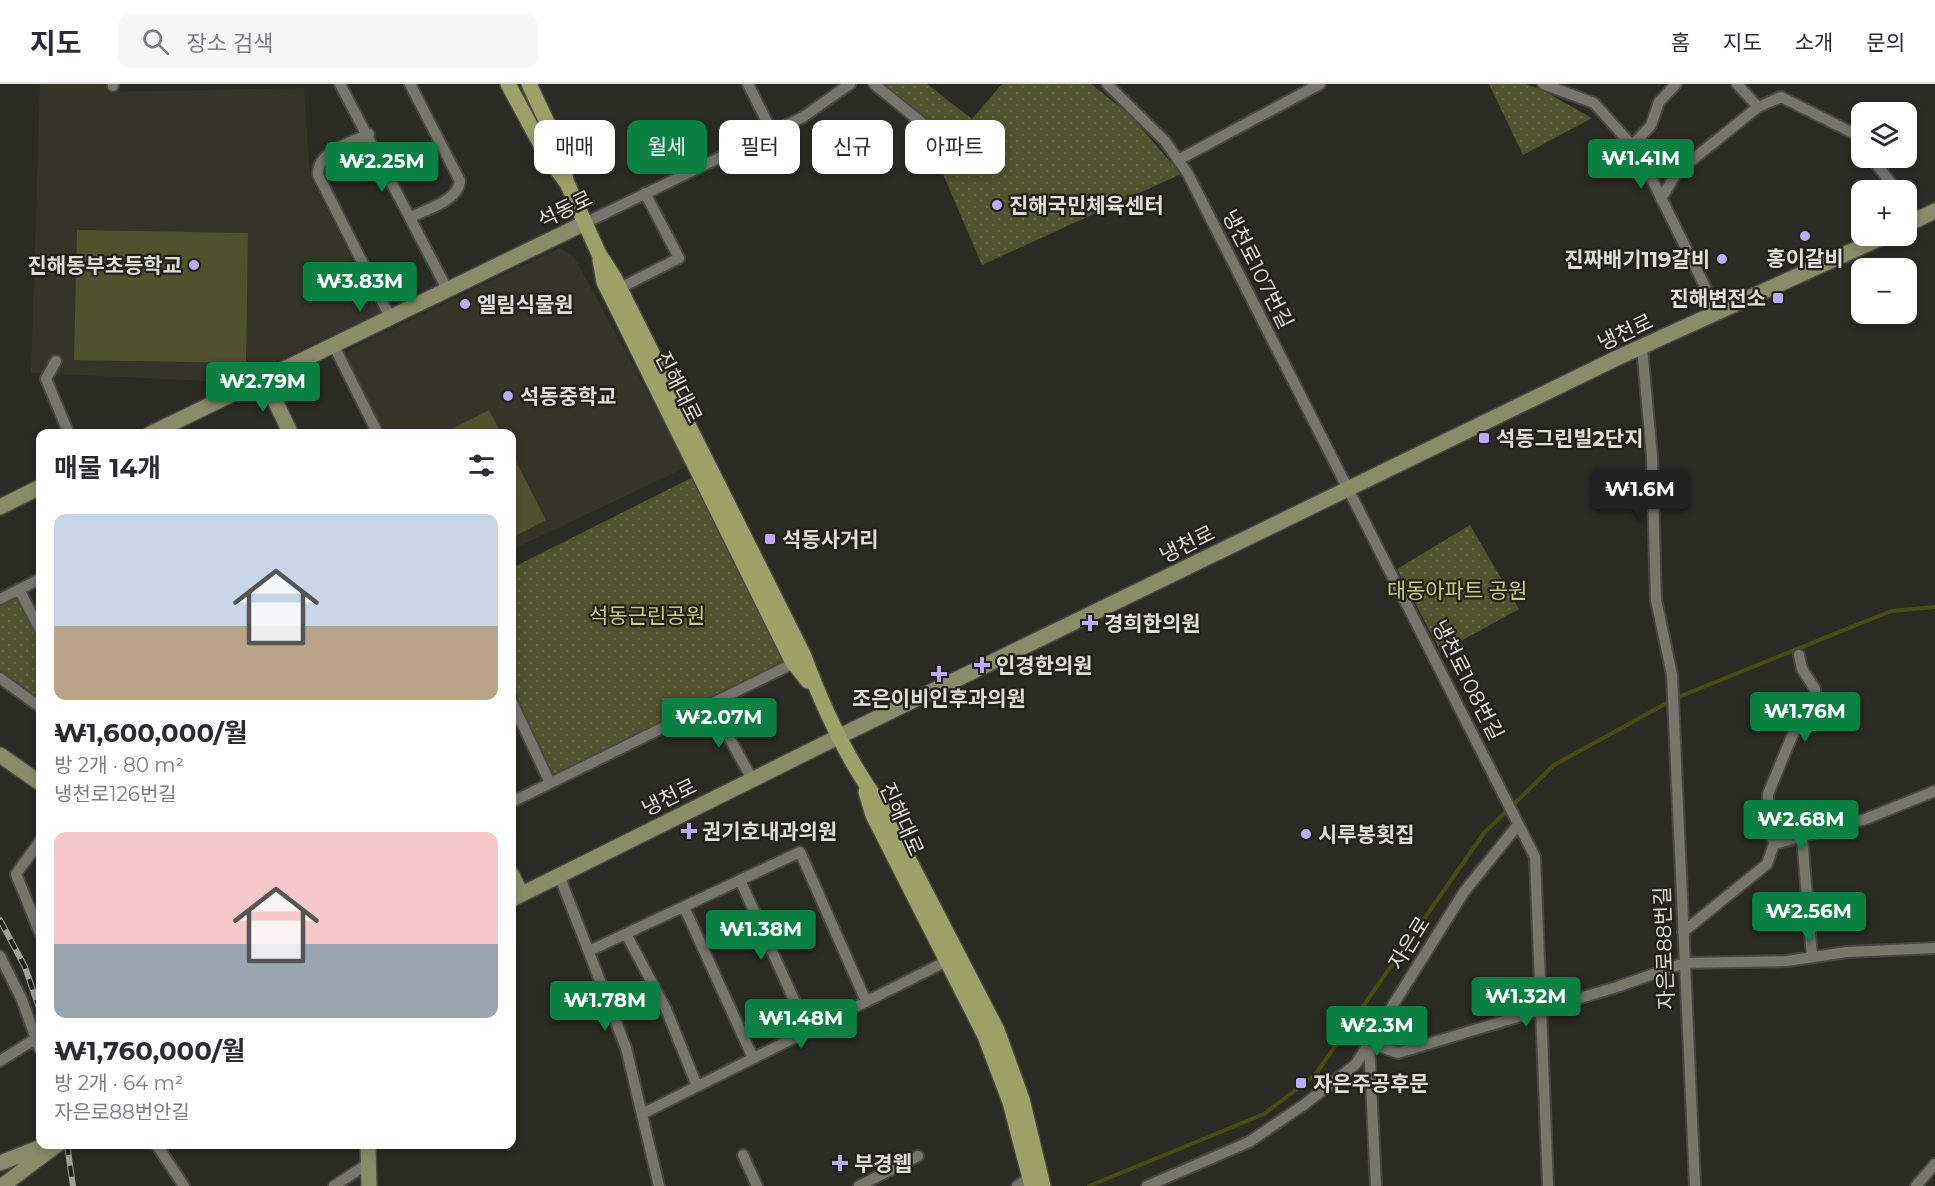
<!DOCTYPE html>
<html lang="ko">
<head>
<meta charset="utf-8">
<style>
	body { margin:0; font-family:Montserrat,"Noto Sans KR",sans-serif; background:#f7f7f7; color:#2b2b33; height:100vh; display:flex; flex-direction:column; font-size:22px; white-space:nowrap }
	* { box-sizing:border-box; margin:0 }
	p { font-size:20px; color:#7c7c81 }
	.icon { flex:none; width:33px; height:33px; fill:none; stroke:currentColor; stroke-width:2; stroke-linecap:round; stroke-linejoin:round }
	.map { position:relative; flex:1; overflow:hidden }
	.panel { position:absolute; left:36px; top:345px; width:480px; height:720px; display:flex; flex-direction:column; background:#fff; border-radius:12px; box-shadow:0 3px 9px #0003 }
	.panel>* { flex:none }
	.top-card { position:absolute; left:534px; top:36px; width:570px; height:54px; display:flex; gap:12px }
	.controls { position:absolute; left:1851px; top:18px; display:grid; gap:12px }
	.controls a { display:grid; place-items:center; width:66px; height:66px; border-radius:12px; background:#fff; box-shadow:0 3px 9px #0003; font-size:30px }
	.price { position:absolute; translate:-50% -51px; padding:0 14px; border-radius:6px; background:#0b8043; color:#fff; font-size:20px; line-height:39px; filter:drop-shadow(0 2px 3px #0008) }
	.price::after { content:''; position:absolute; left:50%; top:36px; width:18px; height:14px; margin-left:-9px; background:inherit; clip-path:polygon(0 0,100% 0,50% 100%) }
	.price.on { background:#222; color:#fff }
	ul { padding:0; list-style:none }
	li { display:grid; align-content:center; gap:12px; height:318px; padding:0 18px }
	li span { display:grid; place-items:center; height:186px; border-radius:12px; color:#555 }
	li>.icon { margin-inline-start:auto }
	span .icon { width:108px; height:108px; fill:#fffc; stroke-width:1 }
	li b { font-size:26px }
	h2 { display:flex; justify-content:space-between; align-items:center; height:72px; padding:0 18px; font-size:26px }
	.tag { padding:0 21px; border-radius:12px; background:#fff; box-shadow:0 3px 9px #0003; font-size:21px; line-height:54px }
	.tag.on { background:#0b8043; color:#fff }
	header { display:flex; align-items:center; gap:36px; box-sizing:border-box; height:84px; padding:0 30px; background:#fff; border-bottom:2px solid #e1e1e2 }
	header strong { font-size:28px }
	nav { display:flex; gap:33px; margin-inline-start:auto; font-size:21px }
	.search { width:420px; height:54px; background:#f7f7f7; display:flex; align-items:center; gap:15px; box-sizing:border-box; padding:0 21px; border-radius:12px; color:#7c7c81; font-size:22px }
	.map>svg:first-child { display:block }
</style>
</head>
<body>
<header>
<strong>지도</strong>
<div class="search"><svg class="icon" aria-label="search" viewBox="0 0 24 24"><circle cx="10" cy="10" r="6"/><path d="M15 15l6 6"/></svg>장소 검색</div>
<nav><a>홈</a><a>지도</a><a>소개</a><a>문의</a></nav>
</header>
<div class="map">
<svg width="1935" height="1102" viewBox="0 0 1935 1102">
	<defs>
		<pattern id="grass-dots" width="8" height="8" patternUnits="userSpaceOnUse" patternTransform="scale(1.5)"><rect width="8" height="8" fill="#51512e"/><path d="M2 2h.1M6 6h.1" fill="none" stroke="#6a6a4c" stroke-width="1.8" stroke-linecap="round"/></pattern>
	</defs>
	<rect width="100%" height="100%" fill="#2a2b23"/>
	<path fill="#343528" d="M 40,0 L 107,0 L 108,8 L 304,4 L 310,92 L 379,229 L 232,298 L 31,289 Z
		M 559,164 L 574,173 L 688,382 L 512,466 L 512,350 L 385,349 L 347,275 L 349,266 Z"/>
	<path fill="url(#grass-dots)" d="M 881,0 L 927,0 L 972,35 L 1002,0 L 1091,0 L 1129,30 L 1181,90 L 982,181 L 925,48 L 925,35 Z
		M 1489,0 L 1525,0 L 1540,5 L 1592,34 L 1523,71 Z
		M 695,392 L 783,577 L 553,691 L 512,601 L 512,484 Z
		M 1470,441 L 1519,525 L 1441,568 L 1397,485 Z
		M 18,512 L 40,555 L 40,615 L 0,587 L 0,522 Z"/>
	<path fill="#51512e" d="M 77,146 L 248,149 L 246,279 L 74,276 Z
		M 489,326 L 501,349 L 444,349 Z
		M 512,370 L 546,436 L 512,454 Z"/>
	<g fill="none" stroke-linecap="round" stroke-linejoin="round">
		<path stroke="#4a4b13" stroke-width="4" d="M 1089,1102 L 1264,1030 L 1315,991 L 1484,749 L 1554,681 L 1676,614 L 1891,527 L 1935,523"/>
		<g stroke="#484842" stroke-width="14">
			<path id="street" d="M 340,0 L 447,205
				M 410,0 L 460,97 C 458,117 427,125 411,133
				M 748,0 L 772,48
				M 874,0 L 969,77
				M 1107,0 L 1165,57 L 1188,90 L 1535,773 L 1548,1102
				M 1543,0 L 1594,19 L 1639,69 L 1718,229
				M 1737,0 L 1758,23
				M 113,2 L 113,0
				M 369,50 C 350,59 317,67 318,91 L 390,233
				M 1632,62 L 1651,41 L 1659,18 L 1676,0
				M 1872,74 L 1896,106
				M 1178,76 L 1320,0
				M 1661,115 L 1677,88 L 1758,23 L 1781,13 L 1855,50 L 1862,59
				M 1906,120 L 1918,135
				M 585,139 L 803,33 L 850,0
				M 620,204 L 679,174 L 645,109
				M 333,260 L 378,350
				M 1642,264 L 1652,373 L 1656,516 L 1672,591 L 1695,1102
				M 56,277 L 46,295 L 69,350
				M 19,505 L 40,546
				M 0,515 L 40,495
				M 0,594 L 40,623
				M 512,618 L 550,699
				M 711,620 L 752,695
				M 512,718 L 794,579
				M 1802,753 L 1812,873
				M 40,757 L 16,790 L 40,849
				M 1774,760 L 1769,736 L 1768,710 L 1792,652 L 1815,613 L 1815,605 L 1802,585 L 1799,571
				M 559,791 L 626,964 L 659,1102
				M 740,796 L 808,947
				M 684,823 L 753,974
				M 1683,848 L 1767,780 L 1774,760 L 1863,736 L 1935,707
				M 626,850 L 666,925 L 697,1002
				M 589,867 L 800,768 L 866,917
				M 0,872 L 22,916 L 40,966
				M 0,977 L 37,954
				M 642,1030 L 947,877
				M 156,1060 L 184,1102
				M 743,1071 L 757,1102
				M 334,1102 L 369,1079
				M 859,1102 L 918,1072
				M 1017,1102 L 1031,1093
				M 1147,1102 L 1249,1058 L 1305,1020 L 1356,980 L 1464,808 L 1517,742
				M 1376,1102 L 1369,959 L 1398,969 L 1620,902 L 1684,879 L 1787,877 L 1847,868 L 1935,864
				M 1916,1102 L 1935,1080"/>
		</g>
		<g stroke="#484842" stroke-width="18">
			<path id="secondary" d="M 1906,141 L 1935,127
				M 264,294 L 291,350
				M 150,350 L 585,139
				M 0,423 L 40,403
				M 0,671 L 40,699
				M 512,791 L 521,810
				M 512,815 L 840,652 L 1619,273 L 1885,152
				M 368,1060 L 369,1102
				M 0,1079 L 49,1060
				M 2,1102 L 58,1060"/>
		</g>
		<g stroke="#484842" stroke-width="18">
			<path id="primary" d="M 508,0 L 548,74 L 567,99 L 599,170 L 614,193 L 804,572 C 823,624 848,677 881,722 L 997,946 L 1022,1015 L 1043,1102
				M 529,0 L 561,68 L 566,96
				M 600,176 L 604,198 L 792,577 L 808,597
				M 866,708 L 873,731 L 985,952 L 1010,1018 L 1032,1102"/>
		</g>
		<use href="#street" stroke="#76766d" stroke-width="10"/>
		<use href="#secondary" stroke="#8b8b6a" stroke-width="15"/>
		<use href="#primary" stroke="#9fa068" stroke-width="15"/>
		<g stroke="#9e9f99" stroke-width="6">
			<path id="rail" d="M 0,836 L 25,883 L 40,927
				M 67,1060 L 73,1102"/>
		</g>
		<use href="#rail" stroke="#212119" stroke-width="4" stroke-dasharray="11" stroke-linecap="butt"/>
	</g>
	<g fill="#bda9f5" stroke="#212119" stroke-width="2">
		<circle cx="997" cy="121" r="6"/>
		<circle cx="1805" cy="152" r="6"/>
		<circle cx="1722" cy="175" r="6"/>
		<circle cx="194" cy="181" r="6"/>
		<rect x="1772" y="208" width="12" height="12" rx="3"/>
		<circle cx="465" cy="220" r="6"/>
		<circle cx="508" cy="312" r="6"/>
		<rect x="1478" y="348" width="12" height="12" rx="3"/>
		<rect x="764" y="449" width="12" height="12" rx="3"/>
		<path d="M1087 530h6v6h6v6h-6v6h-6v-6h-6v-6h6z"/>
		<path d="M979 572h6v6h6v6h-6v6h-6v-6h-6v-6h6z"/>
		<path d="M936 581h6v6h6v6h-6v6h-6v-6h-6v-6h6z"/>
		<path d="M686 738h6v6h6v6h-6v6h-6v-6h-6v-6h6z"/>
		<circle cx="1306" cy="750" r="6"/>
		<rect x="1295" y="993" width="12" height="12" rx="3"/>
		<path d="M837 1070h6v6h6v6h-6v6h-6v-6h-6v-6h6z"/>
	</g>
	<g text-anchor="middle" dominant-baseline="central" stroke-width="4.5" stroke-linejoin="round" paint-order="stroke">
		<g font-size="21" font-weight="bold" fill="#dfdfda" stroke="#212119" text-anchor="start">
			<text x="1009" y="121">진해국민체육센터</text>
			<text x="1805" y="174" text-anchor="middle">홍이갈비</text>
			<text x="1710" y="175" text-anchor="end">진짜배기119갈비</text>
			<text x="182" y="181" text-anchor="end">진해동부초등학교</text>
			<text x="1766" y="214" text-anchor="end">진해변전소</text>
			<text x="477" y="220">엘림식물원</text>
			<text x="520" y="312">석동중학교</text>
			<text x="1496" y="354">석동그린빌2단지</text>
			<text x="782" y="455">석동사거리</text>
			<text x="1104" y="539">경희한의원</text>
			<text x="996" y="581">인경한의원</text>
			<text x="939" y="614" text-anchor="middle">조은이비인후과의원</text>
			<text x="702" y="747">권기호내과의원</text>
			<text x="1318" y="750">시루봉횟집</text>
			<text x="1313" y="999">자은주공후문</text>
			<text x="854" y="1079">부경웹</text>
		</g>
		<g font-size="21" fill="#dfdfda" stroke="#212119">
			<text transform="translate(565 125) rotate(-26)">석동로</text>
			<text transform="translate(1258 185) rotate(63)">냉천로107번길</text>
			<text transform="translate(1625 248) rotate(-25)">냉천로</text>
			<text transform="translate(679 303) rotate(63)">진해대로</text>
			<text transform="translate(1187 460) rotate(-26)">냉천로</text>
			<text transform="translate(1468 596) rotate(63)">냉천로108번길</text>
			<text transform="translate(669 713) rotate(-26)">냉천로</text>
			<text transform="translate(902 735) rotate(66)">진해대로</text>
			<text transform="translate(1409 859) rotate(-58)">자은로</text>
			<text transform="translate(1664 864) rotate(-92)">자은로88번길</text>
		</g>
		<g font-size="21" fill="#ccce7b" stroke="#212119">
			<text x="1457" y="506">대동아파트 공원</text>
			<text x="647" y="531">석동근린공원</text>
		</g>
	</g>
</svg>
<div class="controls">
<a><svg class="icon" aria-label="layers" viewBox="0 0 24 24"><path d="M12 4l9 5-9 5-9-5zM3 14l9 5 9-5"/></svg></a>
<a>+</a>
<a>−</a>
</div>
<b class="price" style="left:1641px;top:106px">₩1.41M</b>
<b class="price" style="left:382px;top:109px">₩2.25M</b>
<b class="price" style="left:360px;top:229px">₩3.83M</b>
<b class="price" style="left:263px;top:329px">₩2.79M</b>
<b class="price on" style="left:1640px;top:437px">₩1.6M</b>
<b class="price" style="left:1805px;top:659px">₩1.76M</b>
<b class="price" style="left:719px;top:665px">₩2.07M</b>
<b class="price" style="left:1801px;top:767px">₩2.68M</b>
<b class="price" style="left:1809px;top:859px">₩2.56M</b>
<b class="price" style="left:761px;top:877px">₩1.38M</b>
<b class="price" style="left:1526px;top:944px">₩1.32M</b>
<b class="price" style="left:605px;top:948px">₩1.78M</b>
<b class="price" style="left:801px;top:966px">₩1.48M</b>
<b class="price" style="left:1377px;top:973px">₩2.3M</b>
<div class="top-card">
<a class="tag">매매</a>
<a class="tag on">월세</a>
<a class="tag">필터</a>
<a class="tag">신규</a>
<a class="tag">아파트</a>
</div>
<section class="panel">
<h2>매물 14개<svg class="icon" aria-label="filters" viewBox="0 0 24 24"><path d="M4 7h16M4 17h16"/><circle cx="9" cy="7" r="2"/><circle cx="15" cy="17" r="2"/></svg></h2>
<ul>
<li><span style="background:linear-gradient(#c9d6e8 60%,#b9a48a 0)"><svg class="icon" aria-label="home" viewBox="0 0 24 24"><path d="M3 11l9-7 9 7M6 9v11h12V9"/></svg></span><div><b>₩1,600,000/월</b><p>방 2개 · 80 m²</p><p>냉천로126번길</p></div></li>
<li><span style="background:linear-gradient(#f6c9c9 60%,#9aa5b1 0)"><svg class="icon" aria-label="home" viewBox="0 0 24 24"><path d="M3 11l9-7 9 7M6 9v11h12V9"/></svg></span><div><b>₩1,760,000/월</b><p>방 2개 · 64 m²</p><p>자은로88번안길</p></div></li>
</ul>
</section>
</div>
</body>
</html>
